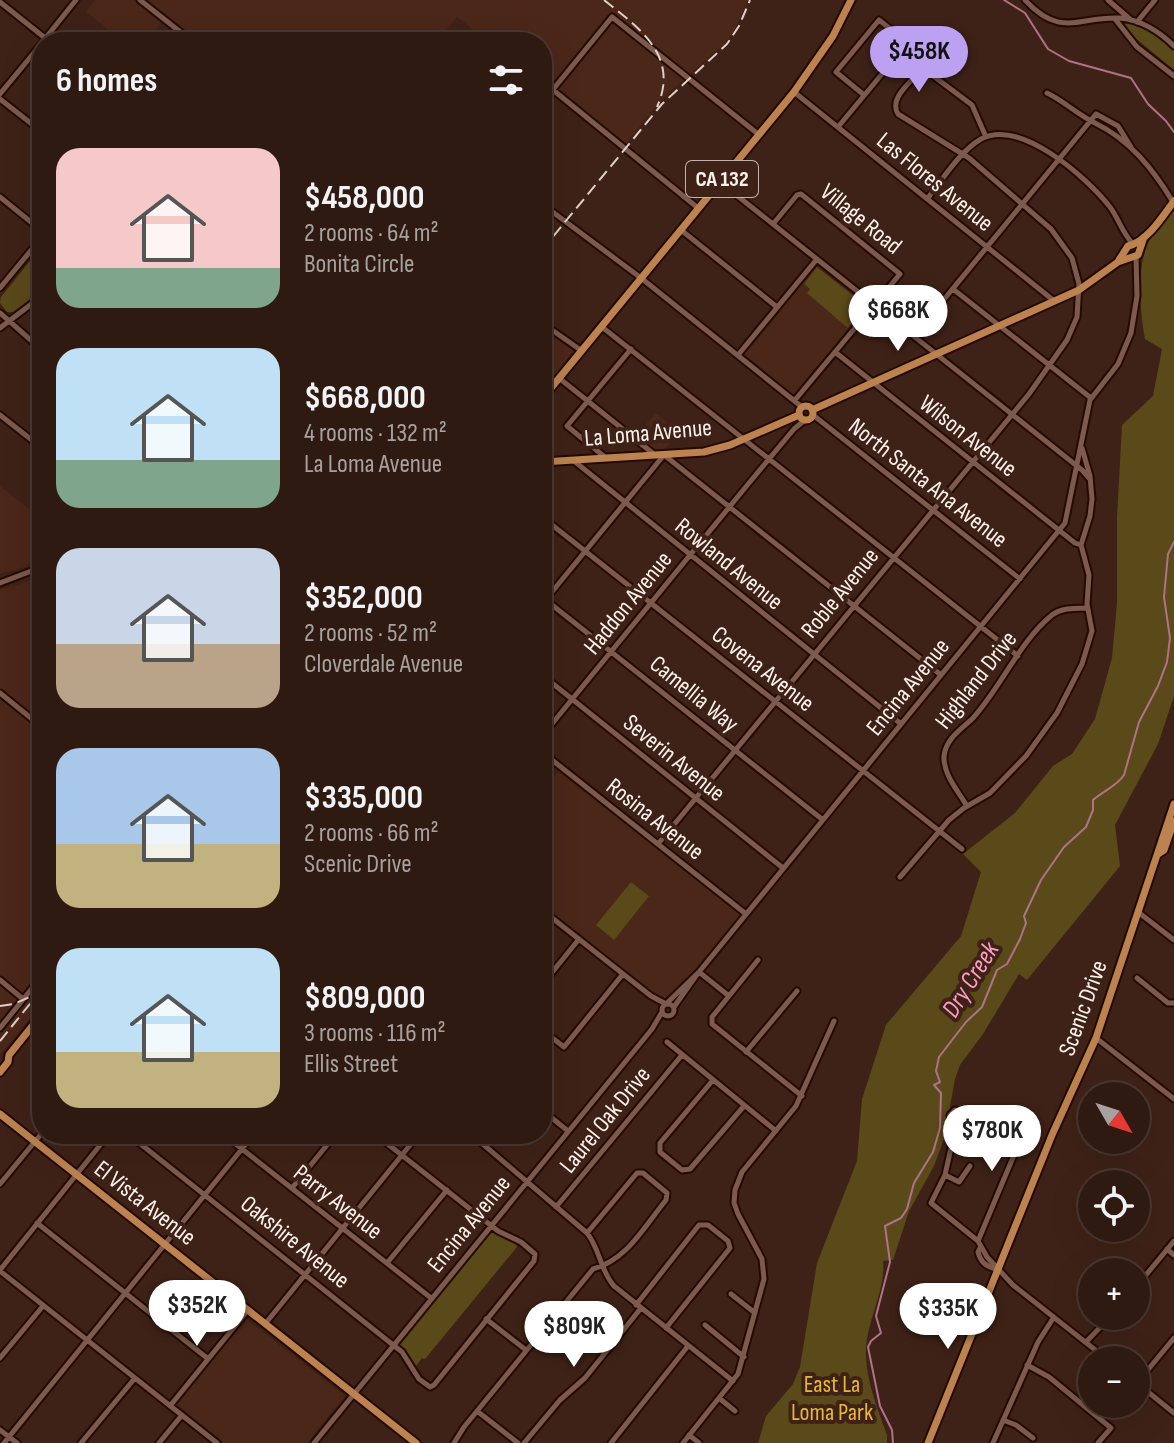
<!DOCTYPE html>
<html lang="en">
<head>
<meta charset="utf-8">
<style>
	body { margin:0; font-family:"Sofia Sans Condensed",sans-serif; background:#3b271f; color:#f1f3f6; height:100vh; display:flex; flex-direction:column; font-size:30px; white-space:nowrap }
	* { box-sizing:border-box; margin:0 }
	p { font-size:26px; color:#a7a19f }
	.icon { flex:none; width:44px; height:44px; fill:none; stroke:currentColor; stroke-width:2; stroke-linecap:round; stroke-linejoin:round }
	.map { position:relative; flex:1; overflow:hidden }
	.drawer { position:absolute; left:32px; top:32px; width:520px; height:1112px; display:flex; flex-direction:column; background:#2f1a11; border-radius:32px; box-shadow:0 8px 32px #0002,0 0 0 2px #4a3831 }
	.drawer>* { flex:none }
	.needle { width:52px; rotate:129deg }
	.fabs { position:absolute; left:1078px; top:1082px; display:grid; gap:16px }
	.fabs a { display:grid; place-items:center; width:72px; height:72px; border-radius:50%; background:#2f1a11; box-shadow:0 8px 32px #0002,0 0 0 2px #4a3831; font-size:40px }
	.price { position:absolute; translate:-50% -68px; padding:0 18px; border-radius:28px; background:#fff; color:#222; font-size:26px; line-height:52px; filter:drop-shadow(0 2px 4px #0008) }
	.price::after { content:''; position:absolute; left:50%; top:48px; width:24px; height:18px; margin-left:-12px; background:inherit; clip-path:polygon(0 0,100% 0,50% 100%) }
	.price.on { background:#bca0f2; color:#111 }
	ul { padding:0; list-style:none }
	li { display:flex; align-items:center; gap:24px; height:200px; padding:0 24px }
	li span { display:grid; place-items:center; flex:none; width:224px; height:160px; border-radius:24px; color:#555 }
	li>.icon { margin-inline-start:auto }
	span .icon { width:96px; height:96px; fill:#fffc; stroke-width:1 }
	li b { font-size:34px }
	h2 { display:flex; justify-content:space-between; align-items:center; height:96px; padding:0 24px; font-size:34px }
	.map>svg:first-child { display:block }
</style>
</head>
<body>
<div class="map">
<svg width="1174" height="1443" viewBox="0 0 1174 1443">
	<rect width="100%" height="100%" fill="#3f2217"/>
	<path fill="#4b2719" d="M 95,0 L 748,0 L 734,32 L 724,44 L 664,97 L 623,147 L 542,84 L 542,42 L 489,42 L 457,17 L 436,42 L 199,42 L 166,17 L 146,42 L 124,42 L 86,12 Z
		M 816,266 L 868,306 L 796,394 L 793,394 L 744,354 Z
		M 542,324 L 577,351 L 546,389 L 542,386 Z
		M 655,413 L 679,431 L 662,453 L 657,452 L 637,436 Z
		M 0,486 L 42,519 L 42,554 L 25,567 L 0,574 Z
		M 42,577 L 42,1003 L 0,1055 L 0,590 Z
		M 560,770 L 739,913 L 739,917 L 680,990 L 667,1002 L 656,997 L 542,906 L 542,792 Z
		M 246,1319 L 345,1396 L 307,1443 L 225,1443 L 176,1404 Z"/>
	<path fill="#5a4919" d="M 1132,23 L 1155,33 L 1174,49 L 1174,70 L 1128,32 L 1124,24 Z
		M 1174,209 L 1174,696 L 1158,744 L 1115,825 L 1120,866 L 1027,980 L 1019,974 L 983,1034 L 960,1065 L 955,1079 L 944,1139 L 934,1166 L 909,1211 L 893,1260 L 883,1261 C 886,1290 867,1320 866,1349 C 865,1379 877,1407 887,1435 L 887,1443 L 758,1443 L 766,1416 L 793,1384 L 800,1367 L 817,1263 L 857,1161 L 862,1099 L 886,1025 L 961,936 L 981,872 L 963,854 L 1015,813 L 1053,766 L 1072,754 L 1095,719 L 1112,658 L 1117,603 L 1117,517 L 1122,425 L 1153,396 L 1162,349 L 1145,339 C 1140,314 1136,261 1150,239 C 1157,228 1166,219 1174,209 Z
		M 42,246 L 42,290 L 13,312 L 7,312 L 0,303 L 1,297 Z
		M 817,267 L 865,305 L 848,328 L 807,293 L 810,289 L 804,284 Z
		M 631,882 L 649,896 L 614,940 L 596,925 Z
		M 492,1230 L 515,1243 L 517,1247 L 425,1359 L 422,1358 L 416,1366 L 399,1343 Z"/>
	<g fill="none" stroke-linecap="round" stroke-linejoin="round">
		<path stroke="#af7289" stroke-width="2" d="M 1004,0 L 1025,13 L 1048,49 L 1069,61 L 1131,78 L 1148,104 L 1166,121 L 1174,132
			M 893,1443 L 892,1430 L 880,1406 L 868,1347 L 871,1341 L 881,1333 L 876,1316 L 890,1262 L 885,1226 L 901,1218 L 907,1209 L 914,1183 L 933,1152 L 940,1128 L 941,1093 L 934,1085 L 940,1082 L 936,1071 L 939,1057 L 966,1022 L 982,1007 L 997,970 L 1007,964 L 1020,939 L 1026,923 L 1024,916 L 1041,880 L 1064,847 L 1086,827 L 1093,810 L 1093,800 C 1103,791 1117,786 1124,775 L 1139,722 L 1158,686 L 1167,662 L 1170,638 L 1164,597 L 1168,554 L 1174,542"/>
		<g stroke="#240a02" stroke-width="9">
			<path id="minor" d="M 140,0 L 193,42
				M 1025,0 C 1061,39 1079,16 1119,18 C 1140,19 1160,32 1174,46
				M 1108,0 L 1131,20
				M 0,2 L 50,42
				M 1115,19 L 1137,47 L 1174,76
				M 1137,22 L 1155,0
				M 44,40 L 76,0
				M 542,81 L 698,208
				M 794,92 L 1053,300
				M 1047,93 C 1064,101 1078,115 1095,123 C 1130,140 1153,169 1173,202
				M 0,94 L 42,43
				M 864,95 L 836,72 L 879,20 L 908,43
				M 0,99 L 42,132
				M 542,103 L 612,17 L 758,134
				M 838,127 L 916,33
				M 720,182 L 1082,470 L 1089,478
				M 0,197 L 42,231
				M 927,199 C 943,179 959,152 981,139 C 1021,118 1087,178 1110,207 C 1119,219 1122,233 1133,244
				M 542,204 L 641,278 L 802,407
				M 773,224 L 797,195 L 801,194 L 900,274 L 795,400
				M 681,230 L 777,307
				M 0,288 L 42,237
				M 953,289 L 1091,398
				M 0,313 L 42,350
				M 542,323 L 582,351
				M 602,327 L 1018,656
				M 0,328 L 42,296
				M 914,336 L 1096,114 L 1118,126 L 1131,147
				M 835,352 L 1075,543 L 1081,545
				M 738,355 L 817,259
				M 559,378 L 655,455
				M 0,415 L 42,448
				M 813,415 L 1020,579
				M 606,458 L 567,426 L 631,349
				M 574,461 L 901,724
				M 542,517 L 962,849
				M 0,583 L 42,567
				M 542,597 L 823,820
				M 542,604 L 664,455 L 941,675
				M 542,675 L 783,868
				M 0,693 L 42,727
				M 542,736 L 749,483 L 794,429 L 805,420
				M 542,752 L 746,914
				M 967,806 C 958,791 943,774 944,756 C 946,738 962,729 973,718 C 1002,686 1019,642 1052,615 C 1062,607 1075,609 1087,608
				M 658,844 L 1029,394 L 1067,340 L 1077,317 L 1079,284 L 1072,258 L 1051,229 L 969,158 L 898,114 C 889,99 908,85 918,73 L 928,72 L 972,105 L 986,137
				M 900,877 L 949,820 L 964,808 L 990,793 L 1026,756 L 1057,713 L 1082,664 L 1092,631 L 1087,604 L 1089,575 L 1081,545 L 1090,516 L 1092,499 L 1090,476 L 1082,448
				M 542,910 L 651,996 L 666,1004
				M 1138,912 L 1174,940
				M 758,960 L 712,1017 L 712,1024 L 802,1096
				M 699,972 L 729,996
				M 1137,978 L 1168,1003 L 1174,1003
				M 0,980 L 23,999
				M 542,985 L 579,939
				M 667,1003 L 699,972 L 1065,523 L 1090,400 L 1118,364 L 1131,333 L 1137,296 L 1136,257
				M662 1010a6 6 0 1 1 12 0a6 6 0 1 1-12 0Z
				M 674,1007 L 698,973
				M 0,1028 L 42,976
				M 542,1030 L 564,1047 L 623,974
				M 1096,1038 L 1174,1099
				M 667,1042 L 776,1131
				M 746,1052 L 797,991
				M 713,1080 L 660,1143 L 660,1152 L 682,1170 L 690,1169 L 744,1106
				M 542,1110 L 568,1131
				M 128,1134 L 402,1352 L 419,1379 L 430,1387 L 434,1385 L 534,1261 L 535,1254 L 521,1242 L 498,1231 L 375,1134
				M 223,1134 L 431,1298
				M 471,1134 L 587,1233 C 600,1249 600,1270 614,1286 L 733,1381
				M 945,1175 L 959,1182 L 970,1166
				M 0,1184 L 42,1133
				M 292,1188 L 336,1134
				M 556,1207 L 682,1055
				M 37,1223 L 207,1358
				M 978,1241 L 1014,1155 L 962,1112 L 955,1110 L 950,1115 L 953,1139 L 945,1175 L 931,1203 L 978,1241 L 987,1257 L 1013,1285 L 1108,1360
				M 980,1248 L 978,1252 C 981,1263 986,1266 996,1269
				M 1167,1249 L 1174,1255
				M 387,1263 L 447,1190
				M 0,1270 L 109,1134
				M 0,1271 L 217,1443
				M 1136,1287 L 1174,1241
				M 731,1294 L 755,1313
				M 636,1305 L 699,1225 L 708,1225 L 728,1241 L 730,1248 L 666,1328
				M 486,1319 L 526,1350
				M 265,1324 L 419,1134
				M 705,1325 L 744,1357
				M 1086,1342 L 1111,1316
				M 0,1358 L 43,1306
				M 1027,1365 L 1049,1377 L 1111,1428 L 1098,1443
				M 1137,1383 L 1174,1338
				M 1137,1383 L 1174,1413
				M 719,1398 L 735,1411
				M 170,1406 L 248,1310
				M 477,1411 L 518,1443
				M 1003,1420 L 1016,1425 L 1033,1438
				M 0,1430 L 17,1443
				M 689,1435 L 699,1443
				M 4,1443 L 254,1134
				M 81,1443 L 135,1378
				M 159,1443 L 182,1415
				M 314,1443 L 652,1029 L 662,1012
				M 454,1443 L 464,1427 L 593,1269 C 627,1260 644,1227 666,1200 L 667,1193 L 643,1173 L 637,1173 L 587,1233
				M 524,1443 L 560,1400 L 585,1378 L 641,1308
				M 611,1443 L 688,1346
				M 683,1443 L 738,1374 L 764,1279 L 762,1259 L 738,1214 L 734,1203 L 735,1190 L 742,1172 L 796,1106 L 834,1021
				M 993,1443 L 1038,1342 L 1054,1317"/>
		</g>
		<g stroke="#240a02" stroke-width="11">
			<path id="major" d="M 1119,260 L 1128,246 C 1147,242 1163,216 1174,201
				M 542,399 L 794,92 L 833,36 L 851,0
				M799 413a7 7 0 1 1 14 0a7 7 0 1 1-14 0Z
				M 812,410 L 1079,290 L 1118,262 L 1138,255 L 1144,237
				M 542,462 L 704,452 L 730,445 L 799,415
				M 1158,854 L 1164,850 L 1174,821
				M 0,1072 L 8,1062 L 9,1055 L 42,1014
				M 0,1114 L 416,1443
				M 928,1443 L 1052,1135 L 1096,1038 L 1174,804"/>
		</g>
		<use href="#minor" stroke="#7c5a4e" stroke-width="5"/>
		<use href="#major" stroke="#bc8351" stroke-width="7"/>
		<path stroke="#dfd1cb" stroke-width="2" stroke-dasharray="12 6" stroke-linecap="butt" d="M 604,0 C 639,28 680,56 657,107
			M 542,250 L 662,104 L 727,44 L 739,26 L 750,0
			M 0,1006 L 14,1004 L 34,995
			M 0,1041 L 42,989"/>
	</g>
	<g text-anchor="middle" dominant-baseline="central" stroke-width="8" stroke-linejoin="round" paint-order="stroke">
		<rect fill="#3f2217" stroke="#c4b3ac" stroke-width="2" x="686" y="161" width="72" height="36" rx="6"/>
		<g font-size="22" font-weight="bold" fill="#fdf1ec">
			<text x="722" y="179">CA 132</text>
		</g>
		<g font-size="24" fill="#fdf1ec" stroke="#3f2217">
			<text transform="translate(935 182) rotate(39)">Las Flores Avenue</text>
			<text transform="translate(861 219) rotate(39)">Village Road</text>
			<text transform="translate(648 433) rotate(-5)">La Loma Avenue</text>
			<text transform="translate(968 436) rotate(38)">Wilson Avenue</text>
			<text transform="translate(928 483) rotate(38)">North Santa Ana Avenue</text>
			<text transform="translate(729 564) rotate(39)">Rowland Avenue</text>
			<text transform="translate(840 593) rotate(-51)">Roble Avenue</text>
			<text transform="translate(628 603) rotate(-51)">Haddon Avenue</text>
			<text transform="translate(763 669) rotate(38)">Covena Avenue</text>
			<text transform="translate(976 680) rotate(-52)">Highland Drive</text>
			<text transform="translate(908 687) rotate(-51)">Encina Avenue</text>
			<text transform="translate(694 694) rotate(39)">Camellia Way</text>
			<text transform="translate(674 758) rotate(39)">Severin Avenue</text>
			<text transform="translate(655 819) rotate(38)">Rosina Avenue</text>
			<text transform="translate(1083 1008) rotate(-70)">Scenic Drive</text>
			<text transform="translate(605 1120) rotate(-51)">Laurel Oak Drive</text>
			<text transform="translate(338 1202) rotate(38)">Parry Avenue</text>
			<text transform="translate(145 1203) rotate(38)">El Vista Avenue</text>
			<text transform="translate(469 1224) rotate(-51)">Encina Avenue</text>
			<text transform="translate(295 1242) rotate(39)">Oakshire Avenue</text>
		</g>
		<g font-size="24" fill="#e7b936" stroke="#3f2217">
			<text x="832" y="1384">East La<tspan x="832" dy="28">Loma Park</tspan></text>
		</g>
		<g font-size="26" font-style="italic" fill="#fc9ec3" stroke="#3f2217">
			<text transform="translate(971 980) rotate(-58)">Dry Creek</text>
		</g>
	</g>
</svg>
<div class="fabs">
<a><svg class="needle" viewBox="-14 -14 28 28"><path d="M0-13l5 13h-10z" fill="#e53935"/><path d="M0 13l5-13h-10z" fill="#a7a19f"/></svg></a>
<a><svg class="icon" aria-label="locate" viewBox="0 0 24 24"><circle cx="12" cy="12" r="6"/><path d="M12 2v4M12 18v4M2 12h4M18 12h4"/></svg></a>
<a>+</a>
<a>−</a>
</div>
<b class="price on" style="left:919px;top:94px">$458K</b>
<b class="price" style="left:898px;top:353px">$668K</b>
<b class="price" style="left:992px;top:1173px">$780K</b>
<b class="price" style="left:197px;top:1348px">$352K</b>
<b class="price" style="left:948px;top:1351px">$335K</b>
<b class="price" style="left:574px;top:1369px">$809K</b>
<section class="drawer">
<h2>6 homes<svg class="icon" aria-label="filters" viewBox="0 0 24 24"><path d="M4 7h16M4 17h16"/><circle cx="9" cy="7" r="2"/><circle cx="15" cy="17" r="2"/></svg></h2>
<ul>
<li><span style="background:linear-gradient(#f6c9c9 75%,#7fa58c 0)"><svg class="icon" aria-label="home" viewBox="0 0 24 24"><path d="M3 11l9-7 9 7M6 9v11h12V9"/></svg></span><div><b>$458,000</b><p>2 rooms · 64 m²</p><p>Bonita Circle</p></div></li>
<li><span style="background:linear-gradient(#bfe0f5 70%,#7fa58c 0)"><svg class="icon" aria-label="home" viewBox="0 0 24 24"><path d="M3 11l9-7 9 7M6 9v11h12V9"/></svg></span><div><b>$668,000</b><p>4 rooms · 132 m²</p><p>La Loma Avenue</p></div></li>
<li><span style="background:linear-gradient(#c9d6e8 60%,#b9a48a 0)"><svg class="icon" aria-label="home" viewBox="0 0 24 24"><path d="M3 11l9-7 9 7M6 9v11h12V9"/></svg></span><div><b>$352,000</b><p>2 rooms · 52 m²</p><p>Cloverdale Avenue</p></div></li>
<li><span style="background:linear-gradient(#a9c7e8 60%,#c2b280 0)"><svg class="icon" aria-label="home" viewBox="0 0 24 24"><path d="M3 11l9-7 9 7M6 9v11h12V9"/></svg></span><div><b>$335,000</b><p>2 rooms · 66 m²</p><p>Scenic Drive</p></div></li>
<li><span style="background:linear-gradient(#bfe0f5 65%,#c2b280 0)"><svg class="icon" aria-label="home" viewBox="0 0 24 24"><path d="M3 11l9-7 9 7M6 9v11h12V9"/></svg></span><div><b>$809,000</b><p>3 rooms · 116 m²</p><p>Ellis Street</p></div></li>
</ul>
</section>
</div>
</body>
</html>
